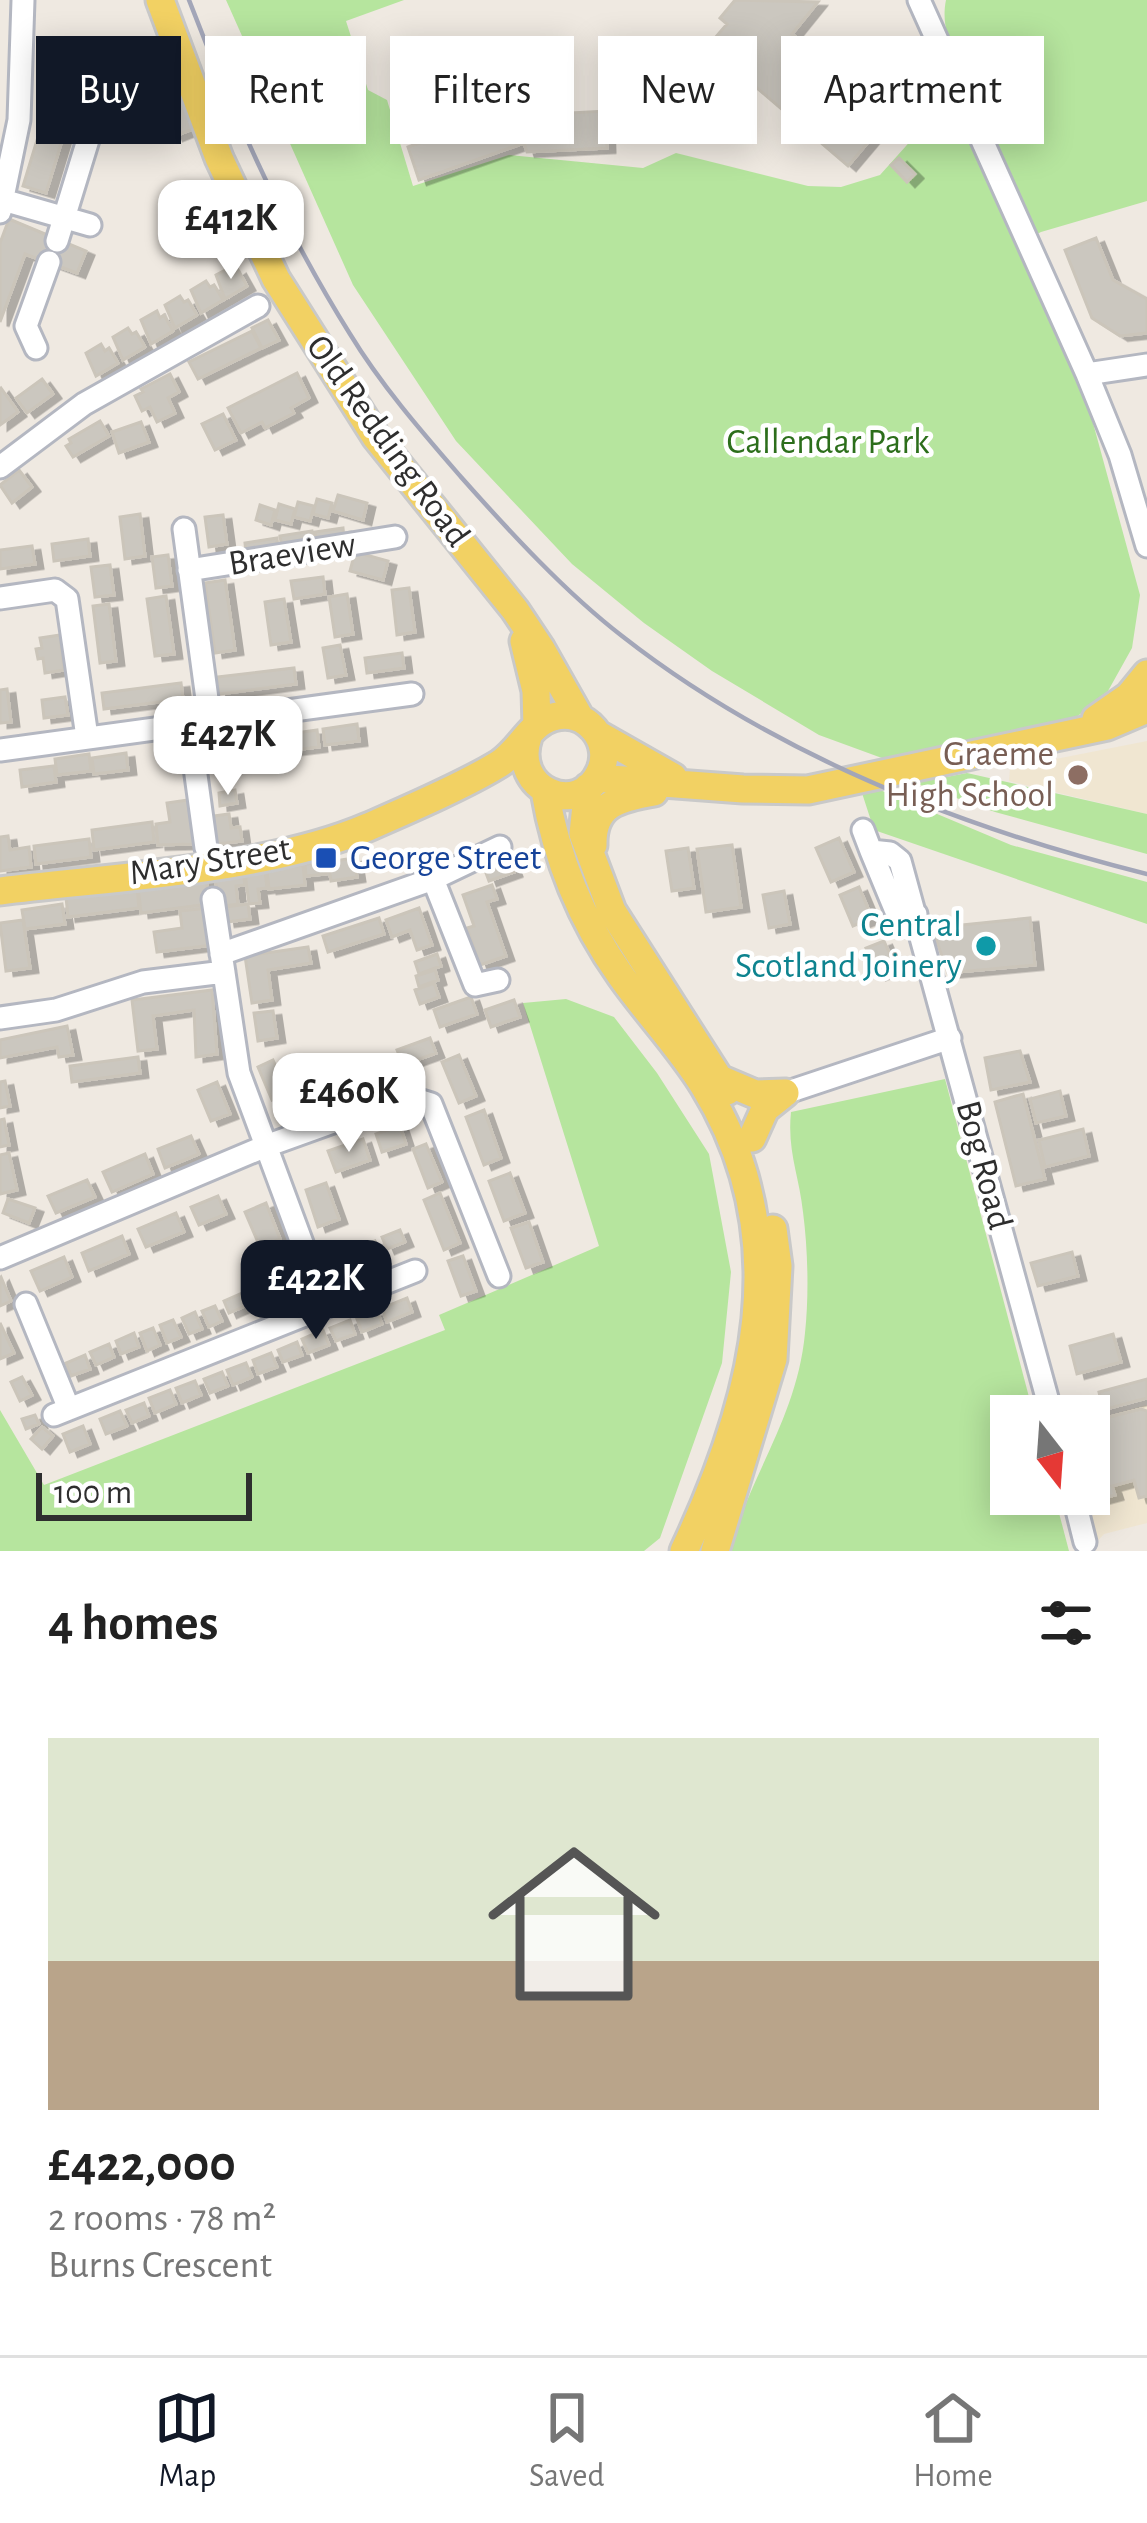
<!DOCTYPE html>
<html lang="en">
<head>
<meta charset="utf-8">
<style>
	body { margin:0; font-family:"Alegreya Sans",sans-serif; background:#f6f6f6; color:#222; height:100vh; display:flex; flex-direction:column; font-size:45px; white-space:nowrap }
	* { box-sizing:border-box; margin:0 }
	p { font-size:39px; color:#767676 }
	.icon { flex:none; width:66px; height:66px; fill:none; stroke:currentColor; stroke-width:2; stroke-linecap:round; stroke-linejoin:round }
	.map { position:relative; height:1551px; overflow:hidden }
	.sheet { display:flex; flex-direction:column; background:#fff; flex:1 }
	.sheet>* { flex:none }
	.guide { position:absolute; left:36px; top:36px; width:1077px; height:108px; display:flex; gap:24px }
	.needle { width:78px; rotate:163deg }
	.controls { position:absolute; left:990px; top:1395px; display:grid; gap:24px }
	.controls a { display:grid; place-items:center; width:120px; height:120px; border-radius:0px; background:#fff; box-shadow:0 6px 30px #0003; font-size:60px }
	.scale { position:absolute; left:36px; bottom:30px; width:216px; box-sizing:border-box; padding-left:12px; border:6px solid #2e2e2e; border-top:0; font-size:33px; line-height:42px; white-space:nowrap; color:#2e2e2e; -webkit-text-stroke:9px #fff; paint-order:stroke }
	.price { position:absolute; translate:-50% -102px; padding:0 27px; border-radius:24px; background:#fff; color:#222; font-size:39px; line-height:78px; filter:drop-shadow(0 3px 6px #0008) }
	.price::after { content:''; position:absolute; left:50%; top:72px; width:36px; height:27px; margin-left:-18px; background:inherit; clip-path:polygon(0 0,100% 0,50% 100%) }
	.price.active { background:#111827; color:#fff }
	ul { padding:0; list-style:none }
	li { display:grid; align-content:center; gap:24px; height:636px; padding:0 48px }
	li+li { border-top:3px solid #e0e0e0 }
	li span { display:grid; place-items:center; height:372px; border-radius:0px; color:#555 }
	li>.icon { margin-inline-start:auto }
	span .icon { width:216px; height:216px; fill:#fffc; stroke-width:1 }
	li b { font-size:51px }
	h2 { display:flex; justify-content:space-between; align-items:center; height:144px; padding:0 48px; font-size:51px }
	.pill { padding:0 42px; border-radius:0px; background:#fff; box-shadow:0 6px 30px #0003; font-size:42px; line-height:108px }
	.pill.active { background:#111827; color:#fff }
	.tabs { display:flex; justify-content:space-around; align-items:center; height:168px; border-top:3px solid #e0e0e0; background:#fff; font-size:33px; color:#767676 }
	.tabs a { display:grid; justify-items:center; gap:6px }
	.tabs .active { color:#111827 }
	.map>svg:first-child { display:block }
</style>
</head>
<body>
<div class="map">
<svg width="1147" height="1551" viewBox="0 0 1147 1551">
	<defs>
		<filter id="shadow"><feDropShadow dx="8" dy="4.5" stdDeviation="0" flood-color="#0004"/></filter>
	</defs>
	<rect width="100%" height="100%" fill="#efe9e1"/>
	<path fill="#f0e6d1" d="M 1147,741 L 1147,814 L 1009,781 L 1010,768 Z
		M 1147,1405 L 1147,1523 L 1104,1534 L 1092,1547 L 1078,1494 L 1089,1494 L 1089,1421 Z"/>
	<path fill="#b6e59e" d="M 226,0 L 404,0 L 346,21 L 368,90 L 387,100 L 413,186 L 509,155 L 643,168 L 676,153 L 808,186 L 841,187 L 880,175 L 940,108 L 958,109 L 972,93 C 959,63 939,33 946,0 L 1147,0 L 1147,201 L 1041,232 L 1017,244 L 1087,401 L 1140,595 L 1132,648 L 1108,691 L 1073,720 L 901,765 L 819,735 L 712,671 L 644,623 L 572,564 L 456,441 L 353,285 Z
		M 967,773 L 1147,814 L 1147,854 L 995,812 L 915,783 Z
		M 880,790 L 1011,845 L 1147,882 L 1147,924 L 874,830 L 862,793 Z
		M 566,999 L 614,1017 L 657,1073 L 709,1154 L 731,1272 L 722,1363 L 660,1538 L 644,1551 L 0,1551 L 0,1410 L 44,1485 L 445,1330 L 439,1315 L 599,1246 L 523,1003 Z
		M 945,1079 L 1034,1416 L 1011,1416 L 1011,1494 L 1054,1494 L 1069,1551 L 729,1551 C 751,1473 797,1417 805,1333 C 809,1296 808,1250 803,1212 C 799,1175 787,1151 791,1112 Z"/>
	<path fill="#cbc7bf" stroke="#cbc5ba" stroke-width="3" filter="url(#shadow)" d="M 735,0 L 818,2 L 792,34 L 839,75 L 846,67 L 867,85 L 858,96 L 886,121 L 848,166 L 708,46 L 727,24 L 720,18 Z
		M 59,45 L 82,51 L 61,122 L 38,115 L 50,64 L 53,65 Z
		M 179,92 L 193,129 L 175,136 L 166,109 L 173,107 L 169,96 Z
		M 512,110 L 514,116 L 606,111 L 607,148 L 527,152 L 524,143 L 419,180 L 408,147 Z
		M 44,117 L 67,124 L 46,193 L 23,186 Z
		M 899,158 L 915,174 L 907,182 L 891,165 Z
		M 9,219 L 86,251 L 77,273 L 25,254 L 0,322 L 0,243 Z
		M 1096,238 L 1113,280 L 1147,299 L 1147,333 L 1120,336 L 1092,318 L 1065,250 Z
		M 231,267 L 234,273 L 238,270 L 247,286 L 225,299 L 216,275 Z
		M 206,281 L 210,287 L 214,285 L 223,300 L 201,313 L 191,290 Z
		M 180,296 L 184,302 L 188,300 L 197,315 L 175,328 L 165,305 Z
		M 157,311 L 160,318 L 164,315 L 173,331 L 151,344 L 141,320 Z
		M 268,320 L 279,340 L 262,348 L 252,328 Z
		M 128,328 L 132,334 L 136,332 L 145,347 L 123,360 L 113,337 Z
		M 252,331 L 261,348 L 198,379 L 189,362 Z
		M 101,344 L 105,351 L 109,348 L 118,363 L 96,376 L 86,353 Z
		M 297,373 L 309,398 L 291,408 L 294,413 L 265,428 L 262,422 L 241,433 L 228,408 Z
		M 170,374 L 179,392 L 168,398 L 175,413 L 157,422 L 150,407 L 142,411 L 135,396 L 143,392 L 141,389 Z
		M 42,379 L 53,394 L 27,413 L 16,398 Z
		M 1,388 L 18,412 L 0,425 L 0,389 Z
		M 223,414 L 236,440 L 215,450 L 202,424 Z
		M 100,421 L 109,436 L 73,457 L 66,446 L 71,443 L 69,439 Z
		M 141,422 L 149,442 L 119,453 L 112,432 Z
		M 19,470 L 32,487 L 12,503 L 0,485 Z
		M 338,495 L 367,503 L 363,520 L 333,511 Z
		M 317,499 L 332,503 L 328,518 L 313,514 Z
		M 298,502 L 314,506 L 310,521 L 294,517 Z
		M 279,504 L 295,509 L 291,524 L 275,520 Z
		M 260,505 L 275,510 L 271,525 L 256,520 Z
		M 140,514 L 145,556 L 125,559 L 120,517 Z
		M 223,515 L 227,544 L 209,547 L 205,517 Z
		M 343,528 L 344,539 L 317,543 L 315,532 Z
		M 312,531 L 314,543 L 282,548 L 280,536 Z
		M 277,538 L 278,548 L 246,553 L 245,543 Z
		M 88,539 L 90,556 L 54,561 L 52,544 Z
		M 32,546 L 35,564 L 0,569 L 0,550 Z
		M 355,552 L 388,561 L 383,580 L 350,571 Z
		M 168,555 L 172,586 L 156,588 L 152,557 Z
		M 110,565 L 114,595 L 95,597 L 91,567 Z
		M 323,577 L 325,594 L 294,599 L 291,581 Z
		M 225,580 L 235,650 L 215,653 L 205,583 Z
		M 409,588 L 415,632 L 397,635 L 392,590 Z
		M 347,594 L 353,634 L 335,637 L 329,597 Z
		M 166,596 L 174,654 L 155,656 L 147,599 Z
		M 284,599 L 291,642 L 271,645 L 265,602 Z
		M 109,604 L 116,661 L 100,663 L 93,606 Z
		M 60,635 L 64,670 L 45,673 L 43,658 L 38,659 L 36,649 L 42,648 L 40,638 Z
		M 340,645 L 346,675 L 328,678 L 323,648 Z
		M 402,653 L 404,668 L 367,673 L 365,658 Z
		M 294,668 L 296,684 L 219,694 L 217,677 Z
		M 181,683 L 183,699 L 104,709 L 102,693 Z
		M 7,689 L 11,722 L 0,723 L 0,690 Z
		M 65,697 L 68,715 L 44,718 L 42,700 Z
		M 357,724 L 359,741 L 325,745 L 323,729 Z
		M 317,730 L 319,747 L 285,751 L 282,735 Z
		M 274,735 L 276,752 L 241,756 L 239,739 Z
		M 233,739 L 236,755 L 201,760 L 199,743 Z
		M 126,753 L 128,770 L 94,774 L 92,758 Z
		M 89,754 L 91,771 L 57,775 L 55,759 Z
		M 54,766 L 56,782 L 22,787 L 20,770 Z
		M 235,790 L 237,803 L 220,806 L 219,793 Z
		M 188,800 L 194,844 L 158,845 L 156,824 L 170,822 L 167,803 Z
		M 229,814 L 231,828 L 240,827 L 242,841 L 210,845 L 206,817 Z
		M 152,822 L 154,842 L 94,850 L 92,830 Z
		M 8,836 L 10,850 L 29,847 L 31,867 L 0,871 L 0,837 Z
		M 839,838 L 854,872 L 831,882 L 816,848 Z
		M 89,839 L 91,857 L 36,864 L 34,846 Z
		M 732,845 L 741,907 L 706,912 L 697,849 Z
		M 688,848 L 694,888 L 672,891 L 666,851 Z
		M 508,856 L 514,872 L 489,881 L 483,865 Z
		M 354,858 L 357,877 L 331,881 L 328,862 Z
		M 325,862 L 326,874 L 306,876 L 305,864 Z
		M 303,865 L 305,885 L 269,889 L 267,869 Z
		M 265,870 L 267,888 L 258,889 L 260,903 L 249,904 L 245,873 Z
		M 243,872 L 245,885 L 236,886 L 238,904 L 219,907 L 215,876 Z
		M 206,878 L 209,904 L 141,913 L 138,887 Z
		M 492,885 L 497,899 L 487,902 L 506,956 L 480,965 L 467,928 L 474,926 L 463,895 Z
		M 137,887 L 139,908 L 68,917 L 66,897 Z
		M 859,887 L 872,918 L 853,926 L 840,895 Z
		M 784,891 L 790,924 L 769,928 L 763,895 Z
		M 62,904 L 65,924 L 25,929 L 22,910 Z
		M 248,904 L 250,919 L 227,922 L 225,907 Z
		M 208,908 L 213,945 L 157,952 L 154,932 L 182,928 L 180,911 Z
		M 419,908 L 432,945 L 417,950 L 410,930 L 392,937 L 386,920 Z
		M 379,918 L 384,934 L 328,952 L 323,936 Z
		M 1030,918 L 1035,965 L 948,973 L 932,928 Z
		M 23,920 L 30,968 L 6,971 L 0,923 Z
		M 884,941 L 896,968 L 878,975 L 866,948 Z
		M 308,947 L 311,963 L 268,970 L 272,1000 L 252,1003 L 245,956 Z
		M 437,954 L 441,966 L 419,974 L 415,962 Z
		M 435,970 L 438,980 L 419,987 L 416,976 Z
		M 434,983 L 439,997 L 420,1004 L 415,990 Z
		M 212,990 L 217,1054 L 196,1057 L 194,1010 L 153,1016 L 157,1049 L 138,1051 L 132,1000 Z
		M 471,997 L 477,1014 L 440,1027 L 434,1010 Z
		M 514,1000 L 520,1017 L 491,1027 L 485,1010 Z
		M 273,1011 L 277,1038 L 258,1041 L 254,1013 Z
		M 67,1026 L 73,1055 L 59,1057 L 57,1047 L 0,1058 L 0,1040 Z
		M 430,1038 L 436,1053 L 403,1065 L 397,1050 Z
		M 1020,1051 L 1030,1082 L 991,1090 L 985,1058 Z
		M 459,1055 L 476,1096 L 459,1103 L 442,1062 Z
		M 138,1057 L 140,1073 L 72,1082 L 70,1066 Z
		M 273,1060 L 288,1093 L 272,1100 L 258,1067 Z
		M 392,1066 L 397,1079 L 358,1092 L 354,1078 Z
		M 344,1075 L 352,1095 L 313,1109 L 306,1090 Z
		M 5,1081 L 10,1106 L 0,1108 L 0,1082 Z
		M 217,1082 L 230,1114 L 211,1121 L 198,1090 Z
		M 1060,1091 L 1066,1116 L 1036,1123 L 1030,1099 Z
		M 1023,1094 L 1045,1179 L 1016,1186 L 995,1102 Z
		M 484,1110 L 501,1158 L 484,1165 L 466,1117 Z
		M 4,1119 L 9,1145 L 0,1147 L 0,1120 Z
		M 400,1126 L 406,1144 L 382,1152 L 376,1134 Z
		M 1083,1129 L 1089,1156 L 1045,1167 L 1039,1140 Z
		M 191,1136 L 199,1154 L 165,1168 L 158,1149 Z
		M 363,1139 L 370,1160 L 336,1172 L 328,1151 Z
		M 426,1144 L 442,1182 L 428,1188 L 413,1149 Z
		M 9,1153 L 17,1190 L 0,1194 L 0,1155 Z
		M 145,1154 L 153,1174 L 112,1192 L 103,1172 Z
		M 510,1173 L 525,1213 L 504,1221 L 489,1181 Z
		M 87,1180 L 95,1197 L 56,1213 L 48,1196 Z
		M 326,1183 L 339,1219 L 318,1227 L 306,1190 Z
		M 440,1193 L 460,1243 L 444,1250 L 424,1200 Z
		M 218,1196 L 226,1214 L 199,1225 L 191,1207 Z
		M 8,1199 L 35,1208 L 29,1223 L 3,1213 Z
		M 266,1203 L 280,1239 L 260,1247 L 245,1212 Z
		M 176,1213 L 184,1232 L 146,1247 L 138,1229 Z
		M 529,1222 L 543,1262 L 526,1268 L 511,1228 Z
		M 400,1230 L 405,1242 L 387,1249 L 382,1237 Z
		M 122,1236 L 129,1254 L 89,1271 L 82,1253 Z
		M 375,1241 L 380,1253 L 365,1259 L 360,1247 Z
		M 352,1250 L 357,1262 L 333,1272 L 328,1260 Z
		M 1072,1252 L 1078,1276 L 1038,1286 L 1031,1263 Z
		M 463,1256 L 476,1291 L 461,1296 L 448,1261 Z
		M 64,1257 L 72,1277 L 40,1291 L 31,1271 Z
		M 291,1274 L 295,1285 L 277,1292 L 273,1281 Z
		M 1,1277 L 11,1301 L 0,1306 L 0,1278 Z
		M 265,1284 L 270,1296 L 252,1304 L 246,1292 Z
		M 240,1294 L 245,1306 L 229,1313 L 224,1301 Z
		M 407,1298 L 412,1312 L 387,1322 L 382,1308 Z
		M 215,1306 L 222,1321 L 209,1327 L 202,1311 Z
		M 377,1311 L 382,1324 L 362,1332 L 357,1319 Z
		M 195,1312 L 202,1329 L 189,1334 L 182,1318 Z
		M 173,1320 L 181,1337 L 167,1343 L 160,1325 Z
		M 350,1320 L 355,1334 L 336,1341 L 330,1328 Z
		M 0,1323 L 14,1353 L 0,1359 Z
		M 153,1328 L 160,1345 L 147,1351 L 140,1333 Z
		M 323,1330 L 329,1345 L 308,1353 L 302,1339 Z
		M 134,1333 L 139,1347 L 121,1354 L 116,1341 Z
		M 1113,1334 L 1121,1362 L 1077,1374 L 1070,1346 Z
		M 297,1342 L 302,1355 L 283,1362 L 278,1350 Z
		M 109,1344 L 114,1357 L 96,1365 L 90,1352 Z
		M 271,1353 L 277,1367 L 258,1374 L 253,1360 Z
		M 85,1355 L 90,1369 L 71,1376 L 66,1363 Z
		M 246,1363 L 252,1377 L 233,1385 L 227,1370 Z
		M 222,1372 L 228,1386 L 210,1393 L 204,1379 Z
		M 22,1377 L 32,1395 L 20,1401 L 11,1382 Z
		M 1147,1379 L 1147,1398 L 1103,1410 L 1099,1392 Z
		M 195,1381 L 201,1395 L 182,1403 L 176,1388 Z
		M 170,1390 L 176,1404 L 155,1413 L 149,1398 Z
		M 144,1403 L 149,1416 L 132,1423 L 126,1410 Z
		M 1141,1409 L 1147,1411 L 1147,1496 L 1139,1498 L 1134,1480 L 1112,1486 L 1115,1495 L 1097,1500 L 1089,1471 L 1090,1422 Z
		M 120,1411 L 127,1426 L 106,1434 L 100,1419 Z
		M 35,1415 L 39,1424 L 26,1429 L 22,1419 Z
		M 83,1426 L 90,1444 L 70,1452 L 63,1434 Z
		M 42,1427 L 53,1436 L 42,1449 L 31,1439 Z"/>
	<g fill="none" stroke-linecap="round" stroke-linejoin="round">
		<g stroke="#b4b7c1" stroke-width="27">
			<path id="minor" d="M 919,0 L 1087,374 L 1120,455 L 1147,546
				M 3,200 L 90,225
				M 0,212 L 19,120 L 23,0
				M 57,241 L 114,55
				M 36,348 L 26,326 L 49,262
				M 1087,374 L 1147,365
				M 0,467 L 84,404 L 258,306
				M 184,529 L 210,721
				M 189,570 L 395,537
				M 0,598 L 55,590 L 67,599 L 87,737
				M 189,724 L 206,848
				M 0,750 L 412,694
				M 863,830 L 871,851 L 890,853 L 900,861 L 1052,1416
				M 871,851 L 895,909 L 916,914
				M 433,879 L 475,985 L 498,980
				M 213,899 L 239,1073 L 325,1305
				M 221,954 L 433,879 L 500,847
				M 0,1018 L 56,1010 L 143,982 L 224,972
				M 785,1093 L 950,1038
				M 0,1258 L 266,1146 L 405,1096 L 431,1104 L 499,1276
				M 26,1304 L 69,1409
				M 54,1415 L 415,1271
				M 1073,1494 L 1085,1542"/>
		</g>
		<g stroke="#c9c9c9" stroke-width="33">
			<path id="major" d="M 160,0 L 219,158 L 276,279 L 376,437 L 515,610 L 541,649 L 580,718
				M 524,641 L 536,691 L 537,725
				M 1096,719 L 1129,696 L 1147,674
				M 599,735 L 673,777
				M 597,778 L 743,789 L 808,790 L 1107,726 L 1147,709
				M 588,787 L 583,834 L 612,911 L 727,1091
				M 545,791 C 556,857 582,921 621,976 C 647,1013 680,1047 704,1086 C 798,1238 755,1401 684,1551
				M 593,845 C 592,804 619,798 654,792
				M 0,891 C 112,877 265,871 368,827 C 407,810 463,786 499,764 C 520,751 530,723 553,717 C 586,707 614,742 600,772 C 579,819 510,790 528,737
				M 722,1080 L 755,1094 L 785,1093
				M 752,1138 L 765,1109 L 785,1093
				M 715,1551 L 773,1359 L 778,1266 L 773,1229"/>
		</g>
		<use href="#minor" stroke="#fff" stroke-width="21"/>
		<use href="#major" stroke="#f2d163" stroke-width="27"/>
		<path stroke="#a3a6b8" stroke-width="4.5" d="M 189,0 C 233,115 284,229 350,334 C 381,385 422,432 461,477 C 509,531 565,592 622,636 C 774,755 962,828 1147,874"/>
	</g>
	<circle fill="#8d6e63" stroke="#fff" stroke-width="4.5" cx="1078" cy="775" r="12"/>
	<rect fill="#1a4fb4" stroke="#fff" stroke-width="4.5" x="314" y="846" width="24" height="24" rx="6"/>
	<circle fill="#0f9aa8" stroke="#fff" stroke-width="4.5" cx="986" cy="946" r="12"/>
	<g text-anchor="middle" dominant-baseline="central" stroke-width="9" stroke-linejoin="round" paint-order="stroke">
		<g font-size="36" fill="#2e2e2e" stroke="#fff">
			<text transform="translate(388 441) rotate(54)">Old Redding Road</text>
			<text transform="translate(292 554) rotate(-9)">Braeview</text>
			<text transform="translate(210 861) rotate(-9)">Mary Street</text>
			<text transform="translate(984 1165) rotate(75)">Bog Road</text>
		</g>
		<g font-size="36" fill="#2c6e1b" stroke="#fff">
			<text x="828" y="442">Callendar Park</text>
		</g>
		<g font-size="36" fill="#785e54" stroke="#fff" text-anchor="end">
			<text x="1054" y="754">Graeme<tspan x="1054" dy="41">High School</tspan></text>
		</g>
		<g font-size="36" fill="#164399" stroke="#fff" text-anchor="start">
			<text x="350" y="858">George Street</text>
		</g>
		<g font-size="36" fill="#0d838f" stroke="#fff" text-anchor="end">
			<text x="962" y="925">Central<tspan x="962" dy="41">Scotland Joinery</tspan></text>
		</g>
	</g>
</svg>
<div class="controls">
<a><svg class="needle" viewBox="-14 -14 28 28"><path d="M0-13l5 13h-10z" fill="#e53935"/><path d="M0 13l5-13h-10z" fill="#767676"/></svg></a>
</div>
<div class="scale">100 m</div>
<b class="price" style="left:231px;top:282px">£412K</b>
<b class="price" style="left:228px;top:798px">£427K</b>
<b class="price" style="left:349px;top:1155px">£460K</b>
<b class="price active" style="left:316px;top:1342px">£422K</b>
<div class="guide">
<a class="pill active">Buy</a>
<a class="pill">Rent</a>
<a class="pill">Filters</a>
<a class="pill">New</a>
<a class="pill">Apartment</a>
</div>
</div>
<section class="sheet">
<h2>4 homes<svg class="icon" aria-label="filters" viewBox="0 0 24 24"><path d="M4 7h16M4 17h16"/><circle cx="9" cy="7" r="2"/><circle cx="15" cy="17" r="2"/></svg></h2>
<ul>
<li><span style="background:linear-gradient(#dfe7d0 60%,#b9a48a 0)"><svg class="icon" aria-label="home" viewBox="0 0 24 24"><path d="M3 11l9-7 9 7M6 9v11h12V9"/></svg></span><div><b>£422,000</b><p>2 rooms · 78 m²</p><p>Burns Crescent</p></div></li>
</ul>
</section>
<nav class="tabs">
<a class="active"><svg class="icon" aria-label="map" viewBox="0 0 24 24"><path d="M3 6l6-2 6 2 6-2v14l-6 2-6-2-6 2zM9 4v14M15 6v14"/></svg>Map</a>
<a><svg class="icon" aria-label="saved" viewBox="0 0 24 24"><path d="M7 4h10v16l-5-4-5 4z"/></svg>Saved</a>
<a><svg class="icon" aria-label="home" viewBox="0 0 24 24"><path d="M3 11l9-7 9 7M6 9v11h12V9"/></svg>Home</a>
</nav>
</body>
</html>
